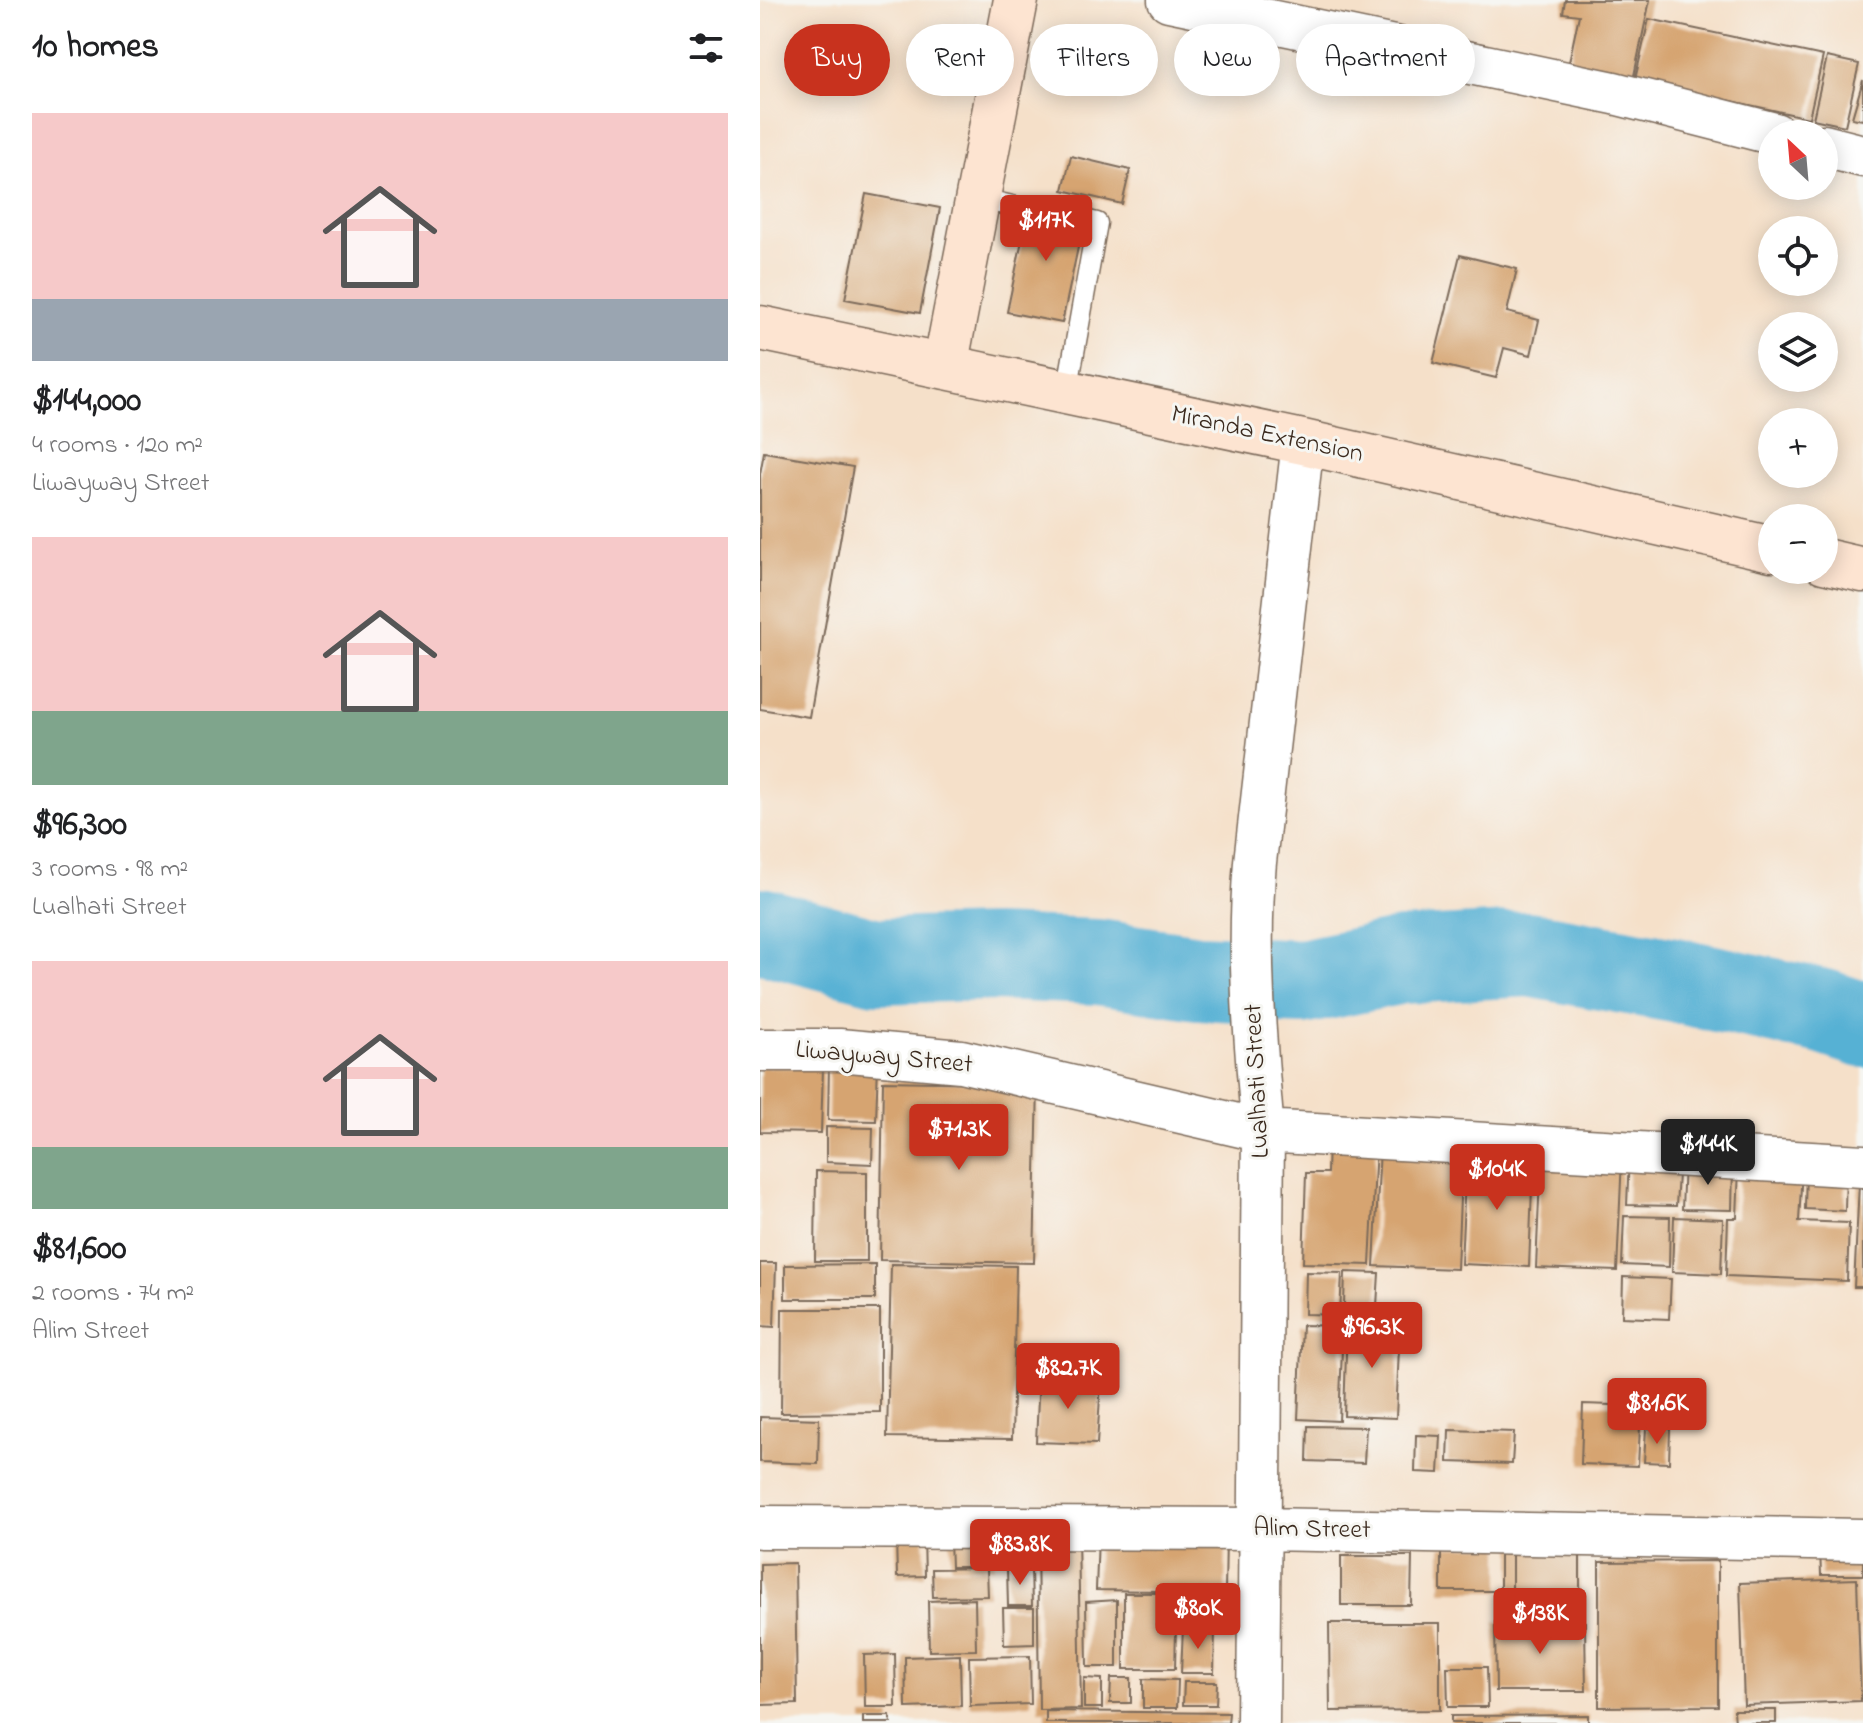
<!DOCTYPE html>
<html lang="en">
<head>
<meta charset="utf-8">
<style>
	body { margin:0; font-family:"Indie Flower",sans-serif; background:#f6f6f6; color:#202124; height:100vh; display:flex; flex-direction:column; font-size:30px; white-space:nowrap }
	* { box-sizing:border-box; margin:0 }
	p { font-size:26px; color:#757577 }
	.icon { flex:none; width:44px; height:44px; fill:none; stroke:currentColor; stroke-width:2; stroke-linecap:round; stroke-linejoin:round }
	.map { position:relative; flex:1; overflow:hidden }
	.panel { display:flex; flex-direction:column; background:#fff; width:760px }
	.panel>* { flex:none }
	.guide { position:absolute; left:24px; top:24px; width:760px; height:72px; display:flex; gap:16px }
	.needle { width:52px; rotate:334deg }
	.controls { position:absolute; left:998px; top:120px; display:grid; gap:16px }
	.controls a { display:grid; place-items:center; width:80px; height:80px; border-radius:50%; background:#fff; box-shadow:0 4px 20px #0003; font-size:40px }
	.price { position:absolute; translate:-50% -68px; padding:0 18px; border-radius:8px; background:#c8321e; color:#fff; font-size:26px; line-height:52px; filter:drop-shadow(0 2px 4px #0008) }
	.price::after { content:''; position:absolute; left:50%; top:48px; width:24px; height:18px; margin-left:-12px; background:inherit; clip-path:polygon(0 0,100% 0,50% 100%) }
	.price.on { background:#222; color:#fff }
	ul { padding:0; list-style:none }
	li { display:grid; align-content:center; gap:16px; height:424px; padding:0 32px }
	li span { display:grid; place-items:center; height:248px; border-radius:0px; color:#555 }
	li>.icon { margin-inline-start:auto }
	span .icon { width:144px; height:144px; fill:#fffc; stroke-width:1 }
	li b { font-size:34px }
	h2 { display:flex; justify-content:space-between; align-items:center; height:96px; padding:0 32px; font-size:34px }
	.chip { padding:0 28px; border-radius:36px; background:#fff; box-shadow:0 4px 20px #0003; font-size:28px; line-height:72px }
	.chip.on { background:#c8321e; color:#fff }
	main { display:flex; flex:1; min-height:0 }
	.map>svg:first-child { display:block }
</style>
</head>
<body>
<main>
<section class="panel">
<h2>10 homes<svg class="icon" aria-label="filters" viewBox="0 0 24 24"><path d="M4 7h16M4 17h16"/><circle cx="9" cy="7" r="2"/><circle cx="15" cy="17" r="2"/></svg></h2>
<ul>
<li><span style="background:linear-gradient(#f6c9c9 75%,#9aa5b1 0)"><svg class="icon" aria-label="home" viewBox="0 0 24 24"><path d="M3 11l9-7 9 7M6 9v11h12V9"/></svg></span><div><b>$144,000</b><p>4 rooms · 120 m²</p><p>Liwayway Street</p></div></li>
<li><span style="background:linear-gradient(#f6c9c9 70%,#7fa58c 0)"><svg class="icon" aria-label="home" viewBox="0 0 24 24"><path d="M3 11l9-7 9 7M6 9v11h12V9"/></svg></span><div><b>$96,300</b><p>3 rooms · 98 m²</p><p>Lualhati Street</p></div></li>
<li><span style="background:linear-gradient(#f6c9c9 75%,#7fa58c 0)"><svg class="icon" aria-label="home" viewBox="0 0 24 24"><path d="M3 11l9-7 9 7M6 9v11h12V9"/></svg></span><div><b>$81,600</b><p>2 rooms · 74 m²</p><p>Alim Street</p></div></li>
</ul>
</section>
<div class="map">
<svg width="1103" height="1723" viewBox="0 0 1103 1723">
	<rect width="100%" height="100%" fill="#f6f6f2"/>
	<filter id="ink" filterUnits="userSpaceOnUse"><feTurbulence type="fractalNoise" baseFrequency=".0125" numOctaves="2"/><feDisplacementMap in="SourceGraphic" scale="16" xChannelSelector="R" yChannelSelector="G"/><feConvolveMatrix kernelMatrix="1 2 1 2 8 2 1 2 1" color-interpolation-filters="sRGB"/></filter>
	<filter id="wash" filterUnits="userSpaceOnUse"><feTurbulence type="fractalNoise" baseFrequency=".006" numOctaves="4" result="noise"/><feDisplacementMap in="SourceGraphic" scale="32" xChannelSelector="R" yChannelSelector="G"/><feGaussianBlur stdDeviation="1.8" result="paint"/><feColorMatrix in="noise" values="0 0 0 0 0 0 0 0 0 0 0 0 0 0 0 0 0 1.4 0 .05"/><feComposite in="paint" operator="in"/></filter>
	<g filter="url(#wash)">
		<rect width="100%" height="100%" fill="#f5e0c9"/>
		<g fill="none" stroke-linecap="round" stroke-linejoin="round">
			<path stroke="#57b1d4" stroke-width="86" d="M 0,930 L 116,961 L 234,958 L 338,962 L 438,977 L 542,982 L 642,961 L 768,954 L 920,981 L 1064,1012 L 1103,1025"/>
		</g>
		<g id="blocks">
			<path fill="#d6a471" d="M 805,0 L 890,0 L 873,80 L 808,67 L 819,15 L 803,13 Z
				M 889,19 L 1063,56 L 1049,118 L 875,80 Z
				M 1067,57 L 1099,64 L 1085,126 L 1053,119 Z
				M 1103,80 L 1103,120 L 1092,118 Z
				M 311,156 L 370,170 L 362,204 L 303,190 Z
				M 106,194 L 180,208 L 160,313 L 85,299 Z
				M 270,202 L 325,214 L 302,323 L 247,312 Z
				M 700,255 L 757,269 L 747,312 L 779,320 L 771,355 L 744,348 L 736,378 L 673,363 Z
				M 4,452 L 93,467 L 49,717 L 0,709 L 0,474 Z
				M 69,1063 L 118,1063 L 116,1121 L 68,1120 Z
				M 0,1067 L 63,1068 L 61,1133 L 0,1132 Z
				M 123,1081 L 278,1084 L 274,1263 L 120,1260 Z
				M 66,1127 L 113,1128 L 112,1164 L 66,1162 Z
				M 568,1144 L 616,1146 L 610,1265 L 543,1263 L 546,1173 L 567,1173 Z
				M 620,1148 L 702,1151 L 697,1269 L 614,1266 Z
				M 781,1154 L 862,1157 L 857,1271 L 776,1268 Z
				M 869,1156 L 919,1158 L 916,1206 L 867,1205 Z
				M 706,1158 L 773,1160 L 769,1267 L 701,1264 Z
				M 924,1163 L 973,1165 L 972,1210 L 922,1209 Z
				M 979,1167 L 1042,1169 L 1039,1221 L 1089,1223 L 1087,1281 L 966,1276 L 968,1218 L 977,1218 Z
				M 1046,1170 L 1086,1170 L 1085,1211 L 1045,1209 Z
				M 56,1171 L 107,1172 L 107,1261 L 55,1261 Z
				M 1099,1183 L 1103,1183 L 1103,1287 L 1094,1287 Z
				M 864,1216 L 910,1217 L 909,1267 L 862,1265 Z
				M 914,1217 L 963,1219 L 961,1274 L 912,1272 Z
				M 0,1263 L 16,1263 L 14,1327 L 0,1326 Z
				M 115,1264 L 115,1299 L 25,1299 L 25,1265 Z
				M 131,1264 L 256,1266 L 252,1439 L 127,1437 Z
				M 546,1272 L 582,1273 L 580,1315 L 545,1314 Z
				M 585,1272 L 619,1273 L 617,1306 L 584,1305 Z
				M 863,1277 L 911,1279 L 909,1319 L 862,1317 Z
				M 22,1309 L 120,1309 L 120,1412 L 21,1413 Z
				M 587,1322 L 640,1323 L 636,1418 L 584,1416 Z
				M 542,1325 L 583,1326 L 579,1421 L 538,1419 Z
				M 279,1378 L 341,1381 L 337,1444 L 276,1442 Z
				M 823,1404 L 881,1406 L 878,1466 L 821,1464 Z
				M 0,1417 L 59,1419 L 58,1464 L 0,1462 Z
				M 548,1426 L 606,1427 L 604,1463 L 547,1461 Z
				M 886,1428 L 910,1429 L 909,1463 L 884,1462 Z
				M 689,1430 L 754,1432 L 752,1464 L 688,1462 Z
				M 656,1435 L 681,1436 L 679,1473 L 655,1472 Z
				M 318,1533 L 321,1709 L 279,1710 L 277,1534 Z
				M 136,1536 L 164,1536 L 165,1576 L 137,1577 Z
				M 338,1536 L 466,1537 L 465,1592 L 336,1590 Z
				M 234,1538 L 234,1567 L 191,1567 L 190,1539 Z
				M 752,1544 L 820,1544 L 820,1598 L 752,1599 Z
				M 740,1546 L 740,1591 L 681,1591 L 681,1547 Z
				M 1103,1547 L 1103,1575 L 1061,1575 L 1060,1548 Z
				M 581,1556 L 652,1556 L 651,1605 L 581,1605 Z
				M 958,1561 L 958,1706 L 839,1707 L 839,1562 Z
				M 35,1563 L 37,1704 L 0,1705 L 0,1564 Z
				M 227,1568 L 228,1596 L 173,1597 L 172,1569 Z
				M 247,1568 L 271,1568 L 272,1606 L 248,1606 Z
				M 1097,1579 L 1101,1701 L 984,1705 L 980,1583 Z
				M 364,1593 L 424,1593 L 425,1625 L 395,1625 L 416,1626 L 415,1669 L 364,1669 Z
				M 215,1599 L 216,1650 L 169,1651 L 168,1601 Z
				M 357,1600 L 357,1667 L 327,1667 L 326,1602 Z
				M 243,1608 L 274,1608 L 274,1644 L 244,1645 Z
				M 735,1622 L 825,1622 L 826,1691 L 736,1691 Z
				M 569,1623 L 680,1623 L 680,1710 L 570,1711 Z
				M 423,1628 L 455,1628 L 454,1673 L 421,1673 Z
				M 135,1654 L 136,1707 L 105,1707 L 104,1655 Z
				M 200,1655 L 201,1706 L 146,1708 L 145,1657 Z
				M 270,1656 L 271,1704 L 210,1706 L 209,1657 Z
				M 687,1667 L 727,1667 L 728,1707 L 688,1707 Z
				M 324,1678 L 342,1679 L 342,1708 L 324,1708 Z
				M 351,1678 L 371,1678 L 371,1703 L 350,1703 Z
				M 383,1679 L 418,1680 L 417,1708 L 383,1708 Z
				M 424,1682 L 457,1682 L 456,1705 L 423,1705 Z
				M 974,1710 L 1016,1710 L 1016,1723 L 975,1723 Z
				M 286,1711 L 469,1713 L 468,1723 L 286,1723 Z
				M 828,1715 L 828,1723 L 691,1723 L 691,1716 Z
				M 103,1716 L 130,1716 L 131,1723 L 103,1723 Z"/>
		</g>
	</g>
	<g filter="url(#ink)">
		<use href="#blocks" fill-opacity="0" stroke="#7c6a5a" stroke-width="2"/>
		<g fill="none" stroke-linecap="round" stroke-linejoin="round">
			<g stroke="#7c6a5a" stroke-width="23">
				<path id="lane" d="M 218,198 L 269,210
					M 307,392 L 337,223 L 324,220"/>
			</g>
			<g stroke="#7c6a5a" stroke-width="45">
				<path id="street" d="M 409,0 L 854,93 L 1015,134
					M 1064,146 L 1103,156
					M 0,1050 L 79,1050 L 201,1061 L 503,1131 L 1103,1166
					M 0,1527 L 500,1529 L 1103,1540
					M 498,1723 L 503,1131 C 495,1041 487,952 495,862 L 543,442"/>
			</g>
			<g stroke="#7c6a5a" stroke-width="47">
				<path id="secondary" d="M 0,328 L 543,442 L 1012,549
					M 185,367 L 256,0
					M 1064,561 L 1103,570"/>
			</g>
			<use href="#lane" stroke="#fff" stroke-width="20"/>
			<use href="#street" stroke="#fff" stroke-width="42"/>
			<use href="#secondary" stroke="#fde4d1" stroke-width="44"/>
		</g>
	</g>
	<g text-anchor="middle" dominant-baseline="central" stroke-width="6" stroke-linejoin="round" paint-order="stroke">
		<g font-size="26" fill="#3b2a1e" stroke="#f6f6f2">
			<text transform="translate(507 435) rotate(12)">Miranda Extension</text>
			<text transform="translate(124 1058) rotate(5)">Liwayway Street</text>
			<text transform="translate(498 1081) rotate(-93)">Lualhati Street</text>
			<text transform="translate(552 1530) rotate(1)">Alim Street</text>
		</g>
	</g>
</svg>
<div class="controls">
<a><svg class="needle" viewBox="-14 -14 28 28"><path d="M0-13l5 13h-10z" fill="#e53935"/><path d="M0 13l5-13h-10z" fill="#757577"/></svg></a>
<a><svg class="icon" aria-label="locate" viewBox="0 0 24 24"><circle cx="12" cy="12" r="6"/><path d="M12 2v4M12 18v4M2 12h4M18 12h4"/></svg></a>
<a><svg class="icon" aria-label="layers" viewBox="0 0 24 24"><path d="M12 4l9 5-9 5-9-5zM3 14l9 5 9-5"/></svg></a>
<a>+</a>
<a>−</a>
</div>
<b class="price" style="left:286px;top:263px">$117K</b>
<b class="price" style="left:199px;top:1172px">$71.3K</b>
<b class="price on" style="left:948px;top:1187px">$144K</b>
<b class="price" style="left:737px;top:1212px">$104K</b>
<b class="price" style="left:612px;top:1370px">$96.3K</b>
<b class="price" style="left:308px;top:1411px">$82.7K</b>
<b class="price" style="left:897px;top:1446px">$81.6K</b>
<b class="price" style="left:260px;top:1587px">$83.8K</b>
<b class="price" style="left:438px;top:1651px">$80K</b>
<b class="price" style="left:780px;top:1656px">$138K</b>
<div class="guide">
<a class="chip on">Buy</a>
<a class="chip">Rent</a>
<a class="chip">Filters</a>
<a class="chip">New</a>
<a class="chip">Apartment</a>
</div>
</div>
</main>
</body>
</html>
